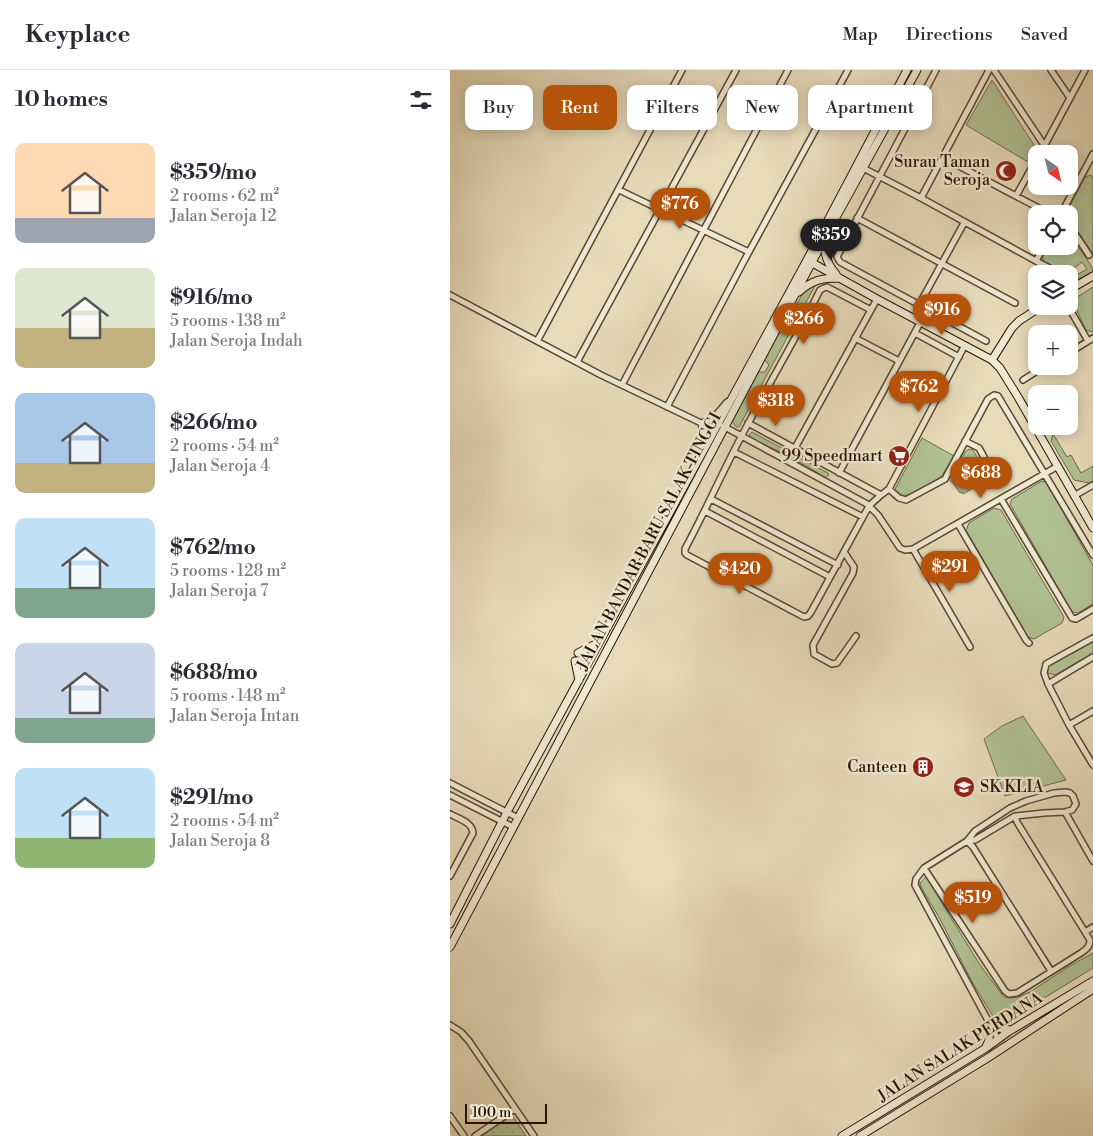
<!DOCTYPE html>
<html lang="en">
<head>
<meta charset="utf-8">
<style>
	body { margin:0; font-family:"Libre Bodoni",serif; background:#f2f2f3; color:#2b2b33; height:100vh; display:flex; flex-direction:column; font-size:19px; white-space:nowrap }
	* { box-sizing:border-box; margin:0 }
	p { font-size:16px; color:#7c7c81 }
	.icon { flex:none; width:28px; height:28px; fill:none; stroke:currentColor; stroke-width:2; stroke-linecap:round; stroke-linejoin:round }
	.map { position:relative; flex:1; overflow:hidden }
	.side { display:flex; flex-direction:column; background:#fff; width:450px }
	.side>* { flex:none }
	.top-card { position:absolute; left:15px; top:15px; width:475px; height:45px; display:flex; gap:10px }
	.needle { width:32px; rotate:145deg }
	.controls { position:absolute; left:578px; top:75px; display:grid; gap:10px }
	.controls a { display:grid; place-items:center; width:50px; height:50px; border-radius:10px; background:#fff; box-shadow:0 2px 12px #0003; font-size:25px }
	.scale { position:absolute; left:15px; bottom:12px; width:82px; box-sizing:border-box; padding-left:5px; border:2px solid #291402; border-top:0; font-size:14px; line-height:18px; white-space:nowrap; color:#291402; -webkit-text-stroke:4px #efe8d2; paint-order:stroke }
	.price { position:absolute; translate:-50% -42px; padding:0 11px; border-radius:18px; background:#b45309; color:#fff; font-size:16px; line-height:32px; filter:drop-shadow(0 1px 2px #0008) }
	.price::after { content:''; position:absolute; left:50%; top:30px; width:15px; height:11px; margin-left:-8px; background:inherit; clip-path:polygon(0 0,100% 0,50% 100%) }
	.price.selected { background:#222; color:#fff }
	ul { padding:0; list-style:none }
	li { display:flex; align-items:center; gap:15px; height:125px; padding:0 15px }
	li span { display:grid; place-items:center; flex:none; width:140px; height:100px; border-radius:10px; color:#555 }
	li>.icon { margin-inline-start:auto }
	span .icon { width:60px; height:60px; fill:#fffc; stroke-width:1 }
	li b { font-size:21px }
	h2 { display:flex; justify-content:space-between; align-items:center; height:60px; padding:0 15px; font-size:21px }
	.tag { padding:0 18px; border-radius:10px; background:#fff; box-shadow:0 2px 12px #0003; font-size:18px; line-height:45px }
	.tag.selected { background:#b45309; color:#fff }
	header { display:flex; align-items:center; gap:30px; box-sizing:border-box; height:70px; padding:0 25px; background:#fff; border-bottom:1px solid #e1e1e2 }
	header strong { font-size:24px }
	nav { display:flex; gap:28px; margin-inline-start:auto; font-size:18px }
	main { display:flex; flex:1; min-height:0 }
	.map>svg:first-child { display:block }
</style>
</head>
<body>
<header>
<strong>Keyplace</strong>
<nav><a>Map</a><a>Directions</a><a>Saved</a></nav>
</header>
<main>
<section class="side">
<h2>10 homes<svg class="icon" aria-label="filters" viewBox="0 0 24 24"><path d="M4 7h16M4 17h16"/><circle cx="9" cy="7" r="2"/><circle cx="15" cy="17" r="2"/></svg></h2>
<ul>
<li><span style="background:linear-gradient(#ffd9b3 75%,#9aa5b1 0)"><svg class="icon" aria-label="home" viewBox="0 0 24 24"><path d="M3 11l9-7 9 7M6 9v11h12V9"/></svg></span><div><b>$359/mo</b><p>2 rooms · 62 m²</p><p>Jalan Seroja 12</p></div></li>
<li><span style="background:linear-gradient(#dfe7d0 60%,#c2b280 0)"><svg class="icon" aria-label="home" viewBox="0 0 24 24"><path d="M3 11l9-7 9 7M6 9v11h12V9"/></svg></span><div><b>$916/mo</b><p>5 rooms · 138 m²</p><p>Jalan Seroja Indah</p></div></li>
<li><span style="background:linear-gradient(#a9c7e8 70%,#c2b280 0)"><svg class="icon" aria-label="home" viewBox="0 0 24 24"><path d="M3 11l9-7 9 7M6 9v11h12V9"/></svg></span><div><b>$266/mo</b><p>2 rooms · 54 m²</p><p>Jalan Seroja 4</p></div></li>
<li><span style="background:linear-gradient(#bfe0f5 70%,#7fa58c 0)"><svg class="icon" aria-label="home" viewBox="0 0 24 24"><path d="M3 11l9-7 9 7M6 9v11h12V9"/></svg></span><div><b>$762/mo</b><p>5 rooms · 128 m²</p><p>Jalan Seroja 7</p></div></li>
<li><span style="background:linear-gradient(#c9d6e8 75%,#7fa58c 0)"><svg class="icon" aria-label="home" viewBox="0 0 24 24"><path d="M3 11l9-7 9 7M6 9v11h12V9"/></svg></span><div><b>$688/mo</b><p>5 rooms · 148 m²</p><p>Jalan Seroja Intan</p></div></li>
<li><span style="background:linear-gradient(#bfe0f5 70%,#8fb573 0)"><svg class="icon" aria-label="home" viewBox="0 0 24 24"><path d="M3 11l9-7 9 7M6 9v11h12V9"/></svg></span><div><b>$291/mo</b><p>2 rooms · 54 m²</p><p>Jalan Seroja 8</p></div></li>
</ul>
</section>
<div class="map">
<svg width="643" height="1066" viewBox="0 0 643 1066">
	<defs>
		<pattern id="park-dots" width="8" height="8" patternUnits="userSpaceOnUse" patternTransform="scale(1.25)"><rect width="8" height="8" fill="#b1c193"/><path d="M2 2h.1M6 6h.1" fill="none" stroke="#98a57d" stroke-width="1.8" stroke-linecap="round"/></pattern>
	</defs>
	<rect width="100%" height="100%" fill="#e7dbba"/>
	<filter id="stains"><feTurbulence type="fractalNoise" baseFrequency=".004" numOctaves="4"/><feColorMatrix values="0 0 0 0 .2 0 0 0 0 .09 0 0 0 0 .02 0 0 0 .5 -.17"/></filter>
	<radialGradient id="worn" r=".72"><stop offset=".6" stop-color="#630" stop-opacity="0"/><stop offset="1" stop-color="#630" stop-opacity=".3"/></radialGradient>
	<path fill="#b1c193" stroke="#6d6a4a" d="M 542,10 L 584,75 L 584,80 L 578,92 L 516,55 Z
		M 641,105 L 643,109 L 643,184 L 619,148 L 618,144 L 618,139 L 635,107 Z
		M 619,163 L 642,197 L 643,202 L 632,208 L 626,208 L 625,206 L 637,199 L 632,192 L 623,199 L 620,204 L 594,192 C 591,187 595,181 598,176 L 619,176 Z
		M 367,212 L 289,357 C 284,357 284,354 282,350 L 307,302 L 315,302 L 319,295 L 314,289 L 333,254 L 337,252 L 354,221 Z
		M 643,217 L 643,262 L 636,260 L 623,232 L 624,229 Z
		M 302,362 L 378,403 L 379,405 L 375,408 C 361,398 345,390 330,382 C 320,377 306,373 299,365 Z
		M 603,364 L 617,387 L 621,385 L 631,403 L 643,396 L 643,411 L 639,413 L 624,410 L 601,371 Z
		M 472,368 L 504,386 L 491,407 L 459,425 C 452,426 449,425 444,421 Z
		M 519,379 L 523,380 L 539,408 L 513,424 L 512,422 L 510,423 L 504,414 L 500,411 L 515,382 Z
		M 592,411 L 596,412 L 643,495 L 643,534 L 628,543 L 622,542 L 560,434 L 562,429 Z
		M 544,438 L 551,440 L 614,547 L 612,553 L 584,569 L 578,567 L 516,460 L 519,453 Z
		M 643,570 L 643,583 L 605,605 L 598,603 L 596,601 L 597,598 L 601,594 Z
		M 573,646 L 616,710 L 555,726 L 534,669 L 552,656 Z
		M 476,807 L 530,895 L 554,927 L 561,928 L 568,927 L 580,922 L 618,897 L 643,883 L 643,898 L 557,951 L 551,954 L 547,953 L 521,910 L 490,849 L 471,817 L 470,813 Z"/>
	<path fill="url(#park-dots)" stroke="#6d6a4a" d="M 62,1045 L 76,1066 L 32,1066 Z"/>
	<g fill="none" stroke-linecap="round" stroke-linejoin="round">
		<g stroke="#584630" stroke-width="8">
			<path id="street" d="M 486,0 L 387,187 L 390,192 L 536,271
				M 544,0 L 594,75
				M 601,0 L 620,28
				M 590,84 L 635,0
				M 492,87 L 600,144
				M 413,98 L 471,128 L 586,191 L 611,204
				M 169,120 L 299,182
				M 566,126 L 586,90
				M 471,128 L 539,0
				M 611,144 L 643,84
				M 407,148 L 565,233
				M 619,155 L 639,185
				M 586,191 L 594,176
				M 619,207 L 623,209 L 627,215
				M 0,225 L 151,305 L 251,353 C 263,351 269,341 277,332
				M 469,235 L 514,153
				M 618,236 L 638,271
				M 421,240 L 377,217 L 374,218 L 370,220 C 348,265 322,308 299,352 C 276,394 257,438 235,479 L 235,483 L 237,485 L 354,547 L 358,546 L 361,542 L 419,436 L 431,425 L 439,419 L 515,275
				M 465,263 L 509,287
				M 405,268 L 449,291
				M 87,271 L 91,264 L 232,0
				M 619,283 L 643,268
				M 127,292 L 286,0
				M 573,310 L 595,296
				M 172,315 L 338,0
				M 217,337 L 294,191 L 398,0
				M 251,353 L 255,368 L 251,379
				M 298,353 L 431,425
				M 273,356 L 417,434 L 428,445 L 450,478 L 455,480 L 463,479 L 608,396
				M 515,371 L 529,378 L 548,413
				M 345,378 L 427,229
				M 284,382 L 413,447
				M 389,403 L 471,251
				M 439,419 L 449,428 L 456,430 L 495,409 L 538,329 L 544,325 L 548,326 L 643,485
				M 624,426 L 643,415
				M 261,429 L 388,495
				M 551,429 L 622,548 L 626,549 L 643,539
				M 255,441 L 380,507
				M 508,454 L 576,570 L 579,573
				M 463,479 L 520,577
				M 394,482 L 404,497 L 403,503 L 363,575 L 364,584 L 382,594 L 387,593 L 406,566
				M 643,568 L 596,594 L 594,603 L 598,614 L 619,655 L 643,695
				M 598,614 L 643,587
				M 619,655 L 643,641
				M 0,713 L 68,748
				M 0,725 L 63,757
				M 615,742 L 643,791
				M 0,744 C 9,749 22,752 23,763 L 0,806
				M 517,771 L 525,770 L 565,746 L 594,743 L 615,742 L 622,740 L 626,734 L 623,726 L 620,723 L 615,722 L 604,723 L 576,731 L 560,738 L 525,761 L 517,771 L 474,798 L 466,809 L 465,815 L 548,969
				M 517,771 L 523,777 L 601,901
				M 474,798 L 555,921 L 559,924 L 567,923 L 631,883 C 637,879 640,876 640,870 L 567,752 L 565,746
				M 635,862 L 643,857
				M 0,955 L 11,962 L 19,971 L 84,1066
				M 0,1046 L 14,1066
				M 25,1066 L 65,1039"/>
		</g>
		<g stroke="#291402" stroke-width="9">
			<path id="secondary" d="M 376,170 C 373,183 378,195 386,204
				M 359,191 L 427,229 L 542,290 L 550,298 L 568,327 L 643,458
				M 619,220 L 643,206
				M 349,222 C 362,210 372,208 389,208
				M 542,290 L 562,258 L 569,251 L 592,236
				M 128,583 L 148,573
				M 125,591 L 129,610
				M 0,854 L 57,742 L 357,190 L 457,0
				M 0,877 L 378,162 L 467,0
				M 536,977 L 539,970 L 540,955 L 552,959 L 561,960
				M 392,1066 L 536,978 L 558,962 L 643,911
				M 410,1066 L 536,989 L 643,919"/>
		</g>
		<use href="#street" stroke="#efe8d2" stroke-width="5"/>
		<use href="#secondary" stroke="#efe8d2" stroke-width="7"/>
	</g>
	<defs>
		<g id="mosque-disc" transform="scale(1.125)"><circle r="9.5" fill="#8f2418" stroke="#efe8d2"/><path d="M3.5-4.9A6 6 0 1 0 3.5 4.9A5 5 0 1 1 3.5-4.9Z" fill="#fff"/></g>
		<g id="supermarket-disc" transform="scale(1.125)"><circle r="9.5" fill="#8f2418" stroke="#efe8d2"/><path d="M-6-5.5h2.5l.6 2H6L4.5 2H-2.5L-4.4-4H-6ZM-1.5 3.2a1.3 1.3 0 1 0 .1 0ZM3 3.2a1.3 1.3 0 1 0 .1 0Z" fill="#fff"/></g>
		<g id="building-disc" transform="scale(1.125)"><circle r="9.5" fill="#8f2418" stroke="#efe8d2"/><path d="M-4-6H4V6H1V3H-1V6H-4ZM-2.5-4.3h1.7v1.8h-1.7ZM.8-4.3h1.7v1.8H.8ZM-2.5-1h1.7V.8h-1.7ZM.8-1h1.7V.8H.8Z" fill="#fff"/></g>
		<g id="school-disc" transform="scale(1.125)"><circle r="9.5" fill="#8f2418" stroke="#efe8d2"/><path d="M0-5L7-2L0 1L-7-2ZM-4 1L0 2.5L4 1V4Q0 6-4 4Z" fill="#fff"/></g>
	</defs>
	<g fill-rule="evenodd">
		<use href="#mosque-disc" x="556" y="101"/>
		<use href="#supermarket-disc" x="449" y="386"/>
		<use href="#building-disc" x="473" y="697"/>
		<use href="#school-disc" x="514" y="717"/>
	</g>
	<g text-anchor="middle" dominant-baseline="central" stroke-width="4.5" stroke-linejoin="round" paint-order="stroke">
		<g font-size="16" fill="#291402" stroke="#efe8d2" text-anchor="end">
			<text x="540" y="92">Surau Taman<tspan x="540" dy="18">Seroja</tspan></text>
			<text x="433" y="386">99 Speedmart</text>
			<text x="457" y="697">Canteen</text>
			<text x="530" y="717" text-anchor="start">SK KLIA</text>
		</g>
		<g font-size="16" fill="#291402" stroke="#efe8d2">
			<text transform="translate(199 471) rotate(-62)">JALAN BANDAR BARU SALAK TINGGI</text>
			<text transform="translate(510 977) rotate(-32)">JALAN SALAK PERDANA</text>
		</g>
	</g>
	<rect width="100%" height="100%" filter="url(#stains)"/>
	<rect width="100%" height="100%" fill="url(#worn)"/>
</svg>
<div class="controls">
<a><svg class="needle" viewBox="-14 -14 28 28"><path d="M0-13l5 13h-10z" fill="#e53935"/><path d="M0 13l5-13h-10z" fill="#7c7c81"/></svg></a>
<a><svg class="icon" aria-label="locate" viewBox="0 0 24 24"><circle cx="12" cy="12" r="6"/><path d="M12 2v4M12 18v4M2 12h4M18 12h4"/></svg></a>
<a><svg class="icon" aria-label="layers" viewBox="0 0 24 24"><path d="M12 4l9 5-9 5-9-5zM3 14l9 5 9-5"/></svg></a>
<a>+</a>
<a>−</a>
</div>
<div class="scale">100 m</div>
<b class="price" style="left:230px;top:160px">$776</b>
<b class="price selected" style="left:381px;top:191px">$359</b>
<b class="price" style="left:492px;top:266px">$916</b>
<b class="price" style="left:354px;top:275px">$266</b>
<b class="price" style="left:469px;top:343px">$762</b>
<b class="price" style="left:326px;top:357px">$318</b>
<b class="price" style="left:531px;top:429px">$688</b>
<b class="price" style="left:500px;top:523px">$291</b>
<b class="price" style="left:290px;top:525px">$420</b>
<b class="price" style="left:523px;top:854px">$519</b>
<div class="top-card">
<a class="tag">Buy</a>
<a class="tag selected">Rent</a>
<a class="tag">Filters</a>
<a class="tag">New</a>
<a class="tag">Apartment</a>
</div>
</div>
</main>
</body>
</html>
